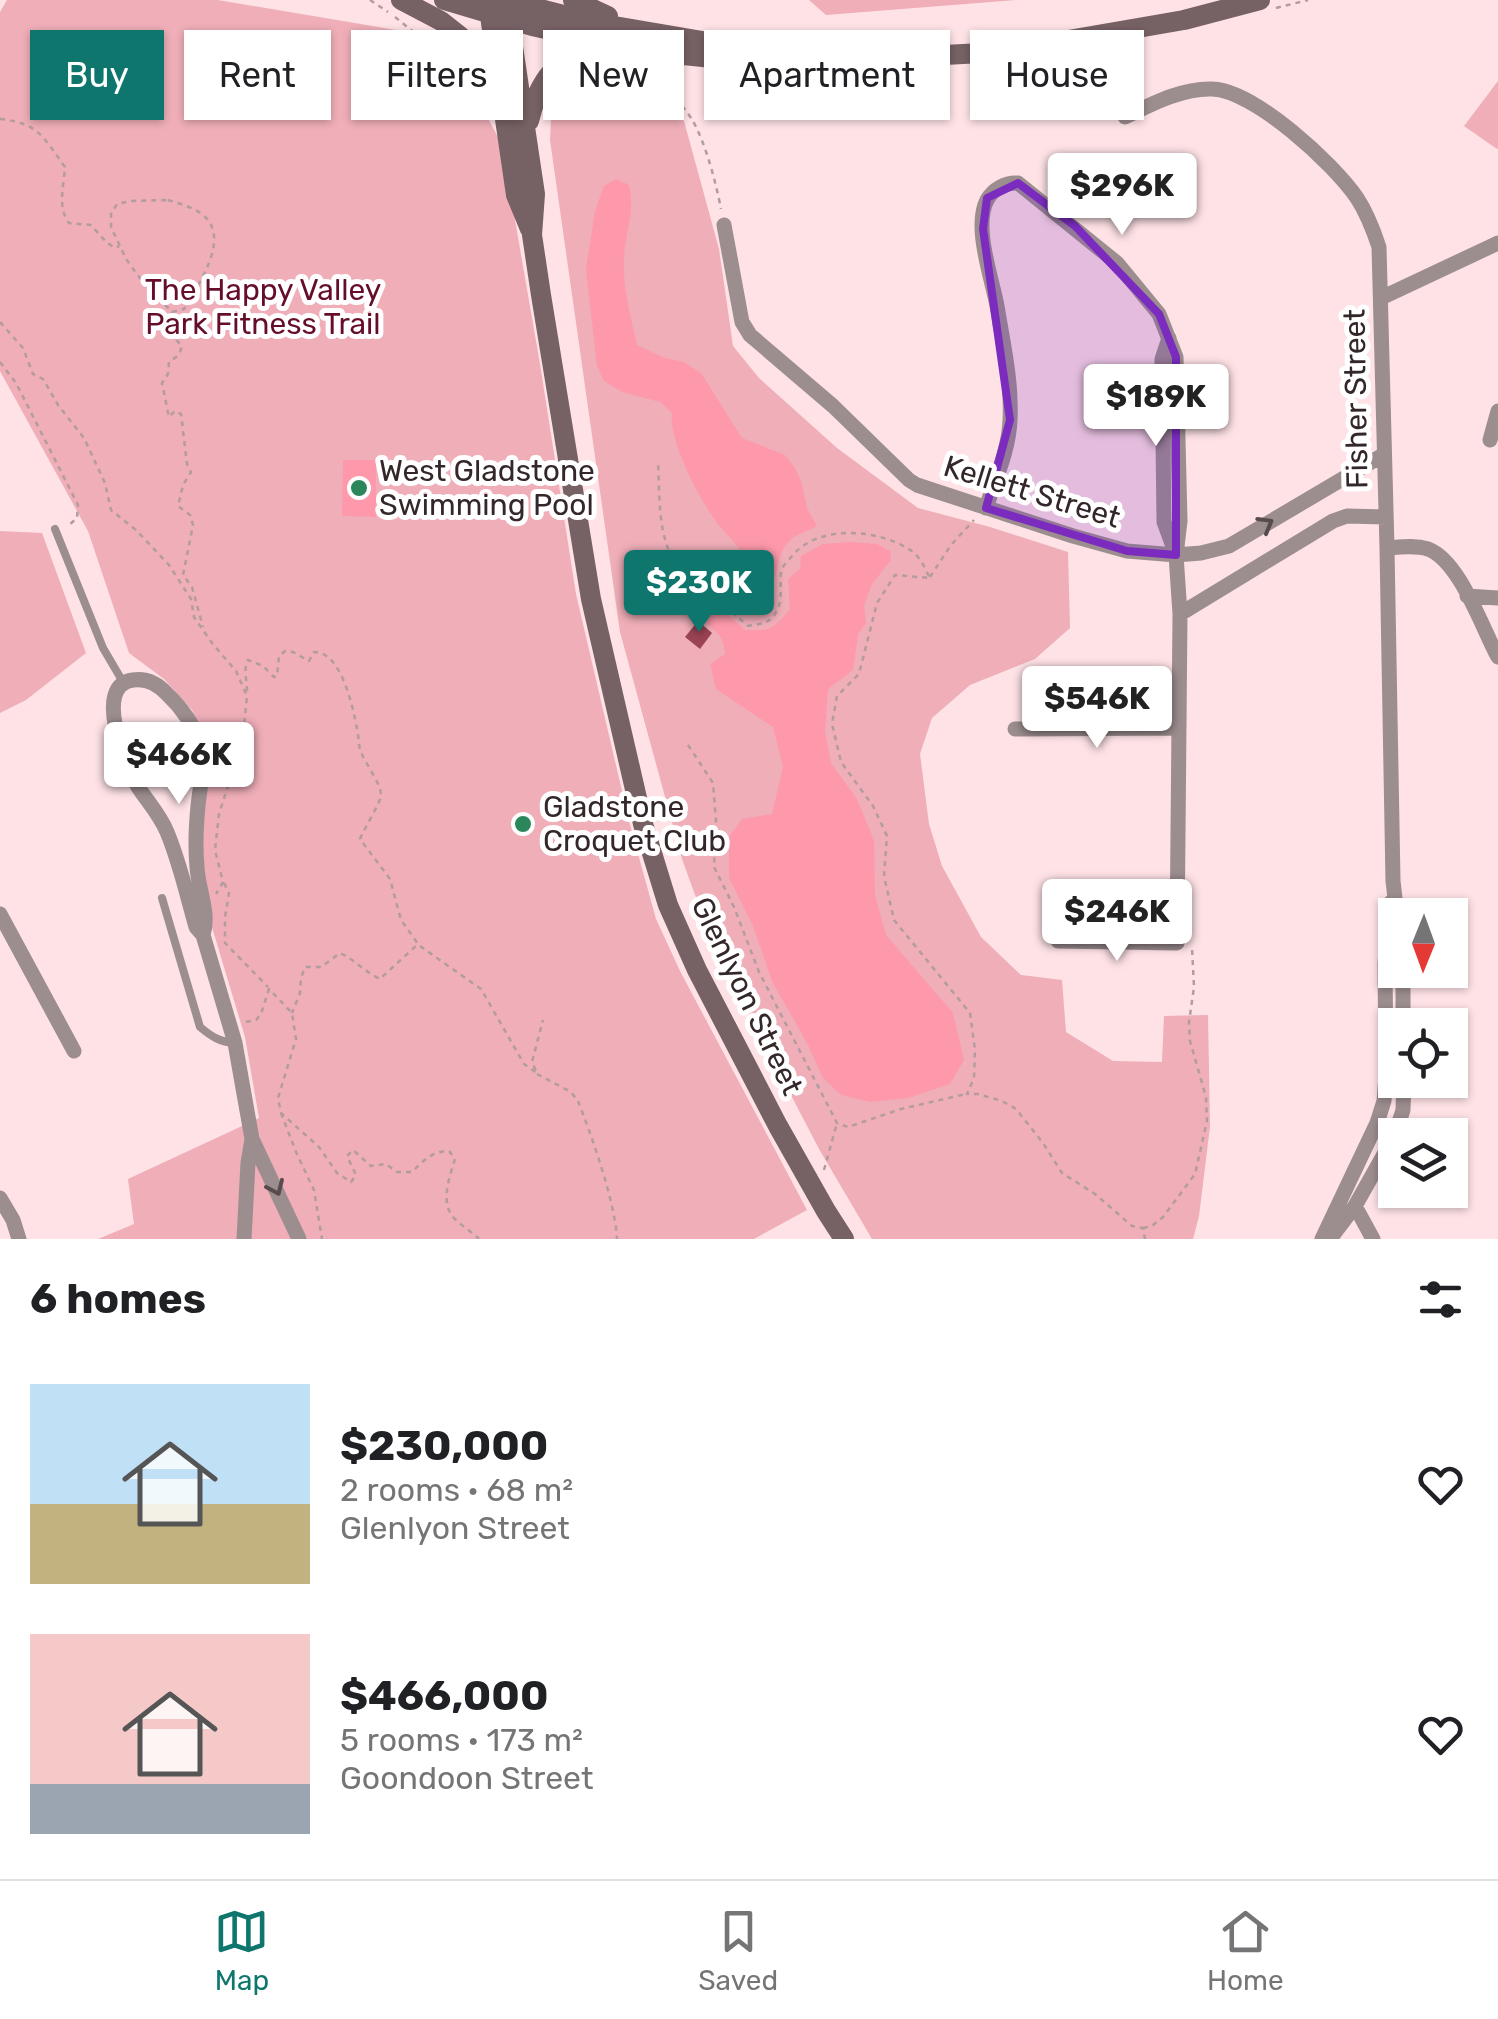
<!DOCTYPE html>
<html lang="en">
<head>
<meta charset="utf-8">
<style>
	body { margin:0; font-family:Rubik,sans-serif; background:#f6f6f6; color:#202124; height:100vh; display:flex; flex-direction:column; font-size:38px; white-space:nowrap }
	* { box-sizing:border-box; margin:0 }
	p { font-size:32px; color:#757577 }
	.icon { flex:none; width:55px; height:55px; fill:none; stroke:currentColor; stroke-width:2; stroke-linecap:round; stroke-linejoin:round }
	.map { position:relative; height:1239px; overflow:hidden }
	.sheet { display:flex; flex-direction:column; background:#fff; flex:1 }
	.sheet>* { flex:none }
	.banner { position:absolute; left:30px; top:30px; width:1440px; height:90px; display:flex; gap:20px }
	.needle { width:65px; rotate:181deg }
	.fabs { position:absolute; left:1378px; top:898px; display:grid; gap:20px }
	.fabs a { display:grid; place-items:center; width:90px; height:90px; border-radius:0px; background:#fff; box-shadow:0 2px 8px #0004; font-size:50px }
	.price { position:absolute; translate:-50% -85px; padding:0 22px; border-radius:10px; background:#fff; color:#222; font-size:32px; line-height:65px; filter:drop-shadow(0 2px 5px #0008) }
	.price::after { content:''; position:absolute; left:50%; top:60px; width:30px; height:22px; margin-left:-15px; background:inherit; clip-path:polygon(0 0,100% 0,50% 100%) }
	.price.current { background:#0f766e; color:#fff }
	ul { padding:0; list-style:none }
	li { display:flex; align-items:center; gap:30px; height:250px; padding:0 30px }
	li span { display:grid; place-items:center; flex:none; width:280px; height:200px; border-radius:0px; color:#555 }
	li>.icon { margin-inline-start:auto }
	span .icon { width:120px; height:120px; fill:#fffc; stroke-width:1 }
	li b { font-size:42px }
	h2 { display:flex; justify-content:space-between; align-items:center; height:120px; padding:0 30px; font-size:42px }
	.pill { padding:0 35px; border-radius:0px; background:#fff; box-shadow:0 2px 8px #0004; font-size:35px; line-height:90px }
	.pill.current { background:#0f766e; color:#fff }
	.dock { display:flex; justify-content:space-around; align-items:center; height:140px; border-top:2px solid #e0e0e0; background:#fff; font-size:28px; color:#757577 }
	.dock a { display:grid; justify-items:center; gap:5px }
	.dock .current { color:#0f766e }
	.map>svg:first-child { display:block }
</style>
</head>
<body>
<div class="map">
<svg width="1498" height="1239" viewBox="0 0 1498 1239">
	<rect width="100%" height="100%" fill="#fee2e6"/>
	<path fill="#efaeb8" d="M 7,0 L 218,0 L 408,32 L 447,66 L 479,101 L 502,145 L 540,364 L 576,594 L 629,821 L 656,919 L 680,971 L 807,1210 L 754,1239 L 98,1239 L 134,1224 L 128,1179 L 259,1118 L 245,1037 L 208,914 L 201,831 L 204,802 L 210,776 L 205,737 L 192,710 L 164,679 L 129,653 L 88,531 L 0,371 L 0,12 Z
		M 809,0 L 1016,0 L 826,15 Z
		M 1498,81 L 1498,148 L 1497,149 L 1464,126 Z
		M 678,99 L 719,249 L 733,346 L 759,378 L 837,448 L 918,508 L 990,527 L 1068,552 L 1070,628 L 1035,659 L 970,685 L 932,718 L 920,754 L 929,824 L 942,866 L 981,937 L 1021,975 L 1062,980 L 1066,1032 L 1113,1061 L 1162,1062 L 1164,1016 L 1208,1015 L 1210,1127 L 1199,1216 L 1193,1239 L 872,1239 L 819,1149 L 714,947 L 682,859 L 620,632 L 550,140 L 551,120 L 571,105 L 587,100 Z
		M 0,531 L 42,533 L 86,653 L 26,700 L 0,713 Z"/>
	<path fill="#fd99ab" d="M 616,179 L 629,185 C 635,213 626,230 624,257 C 622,286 631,317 637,345 L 665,358 L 684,362 L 701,373 L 742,438 L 785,455 L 795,468 L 801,481 L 807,508 L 817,526 C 810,530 801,533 794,537 C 776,549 778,578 768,597 C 738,592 754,575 744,556 C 737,543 723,532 715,520 C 699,498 668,439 672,413 L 660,402 L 622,392 L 604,381 L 597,366 L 586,269 L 595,211 L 604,186 Z
		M 343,460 L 376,460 L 376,517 L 342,516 Z
		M 851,542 L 877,544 L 890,551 L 891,560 L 872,584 L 864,605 L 866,623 L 858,634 L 853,670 L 828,689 L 825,731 L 831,763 L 857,799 L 874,841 L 875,895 L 886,935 L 953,1013 L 964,1060 L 950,1084 L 908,1098 L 870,1102 L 841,1095 L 823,1078 L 808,1045 L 772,981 L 753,926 L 729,878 L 729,837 L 742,819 L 772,814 L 783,767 L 773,727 L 716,689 L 710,664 L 725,654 C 723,633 716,632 702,619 C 694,610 687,601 678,593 L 678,583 L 683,576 L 693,577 L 719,596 L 728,615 L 745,630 C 771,631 774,629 790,609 L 788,579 L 800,569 L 801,556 L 823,544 Z"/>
	<path fill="#9c4356" d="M 698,621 L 712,633 L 700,649 L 685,637 Z"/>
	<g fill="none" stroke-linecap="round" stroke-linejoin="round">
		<path stroke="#b39c9f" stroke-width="2.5" stroke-dasharray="5 5" stroke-linecap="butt" d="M 370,0 L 388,12
			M 1276,8 L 1308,0
			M 395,17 L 421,38 L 464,77
			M 662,72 C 669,97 678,98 691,118 C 705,140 716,183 721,209
			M 0,119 C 39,123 43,137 65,167 C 64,185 57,208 69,223 L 91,225 L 107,243 L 116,248 L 119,246
			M 168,200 C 180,204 194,207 204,216 C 231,239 197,287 184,309 L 172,312 L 142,281 L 126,259 L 111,227 L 111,214 L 117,204 L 130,201 Z
			M 172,312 C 167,328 170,334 182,346 L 179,355 L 169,362 L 168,374 L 162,383 L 169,417 L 175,411 L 181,414 L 187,464 L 191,472 L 183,485 L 178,506 L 190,515 L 193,525 L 183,575 L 192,587 L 203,627
			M 0,322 L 23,348 L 33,374 L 43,379 L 58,405 L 84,438 L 105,483 L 111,510 L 136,530 L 169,565 L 191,599 L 194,617 L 212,643 L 236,671 L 247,696 L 240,765 L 229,783 L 219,814 L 215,850 L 223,882 L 216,894
			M 0,362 L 16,383 L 78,505 L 77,518 L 68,526
			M 678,568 L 696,568 L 716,574 L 733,613 L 748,626 C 759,624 769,624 775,614 C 785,599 778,582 782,569 C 784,564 789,560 792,556 C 819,523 882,529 913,552 C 921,558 925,569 930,578 L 895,575 L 877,603 L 859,674 L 837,696 L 832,724 L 841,762 L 873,806 L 887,836 L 884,876 L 894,920 L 970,1013 L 975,1050 L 974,1078 L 967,1094 L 978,1094 L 1002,1101 L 1016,1109 L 1043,1143 L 1062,1173 L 1095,1194 L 1132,1226 L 1143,1228 L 1145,1239
			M 930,577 L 951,545 L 974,520
			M 647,606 L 678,568 C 657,537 660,499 658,462
			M 247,691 C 247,681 243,667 248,660 L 263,666 L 274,677 L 277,676 L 279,656 L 285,651 L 293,652 L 309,661 L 314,652 C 341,651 353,707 357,729 C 359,737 358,745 361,752 C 365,763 382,785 381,796 C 380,803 364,829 360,839 L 390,879 L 401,920 L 418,944 L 380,979 C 365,972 355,960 340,953 L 321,967 L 305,967 L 301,978 L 300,993 L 292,1013
			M 688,745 L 713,783 L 716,821 L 714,867 L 734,907 L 759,972 L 837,1123 L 848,1127 L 901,1109 L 966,1094
			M 224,883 L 229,893 L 225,917 L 225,943 L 268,987
			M 420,946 L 481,989 L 524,1064 L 537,1073 L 532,1062 L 543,1020
			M 246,1022 L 256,1020 L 261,1014 L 269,989 L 292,1013 L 296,1039 L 278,1098 L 281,1113 L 319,1147 L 337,1173 L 351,1182 L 356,1175 L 347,1156 L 353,1150 L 371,1166 L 386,1164 L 397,1172 L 412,1172 C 423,1161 432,1151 449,1151 L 455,1159 C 450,1176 440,1201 453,1217 C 460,1225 471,1231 479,1239
			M 537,1074 L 571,1092 L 578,1101 C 592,1137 615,1201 617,1239
			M 281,1113 L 296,1152 L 314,1190 L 322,1239
			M 824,1170 L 837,1123
			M 1143,1228 L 1152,1226 L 1163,1217 L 1195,1174 L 1207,1121 L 1206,1097 L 1190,1041 L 1189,1022 L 1194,987 L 1192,948"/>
		<path stroke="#9c8d8f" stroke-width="8" d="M 55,529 L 103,648 L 123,682
			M 162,898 L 200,1027 C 212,1037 220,1042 235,1043"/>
		<path stroke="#9c8d8f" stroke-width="15" d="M 1125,117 C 1152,104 1182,88 1212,89 C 1254,90 1334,164 1357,198 C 1367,213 1373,229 1379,247 L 1387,548 L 1393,881 L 1397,915
			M 724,225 L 742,322 L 750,335 L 833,406 L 909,480 L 917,485 L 1073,536 L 1127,551 L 1176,555 L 1201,553 L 1229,546 L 1383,455
			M 1381,298 L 1498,243
			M 1169,338 L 1162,359 L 1164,522 L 1175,552
			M 1490,440 L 1498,411
			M 986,508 C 995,480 1009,450 1010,420 C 1012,382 1003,343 997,306 C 992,278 973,227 987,200 C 993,189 1006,182 1018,183 L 1117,263 L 1159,314 L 1176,357 L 1180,521 L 1176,555 L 1180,614 L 1177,943 L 1058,941
			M 1387,548 C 1401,547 1415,545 1428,549 C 1460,561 1482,628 1498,657
			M 1467,596 L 1498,598
			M 1180,614 L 1333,521 L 1347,516 L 1386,517
			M 1015,729 L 1178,728
			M 0,914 L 74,1051
			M 203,935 C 210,913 198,889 197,867 C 195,846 196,826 198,806 C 200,785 206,765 200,745 C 195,726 181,707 167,694 C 158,684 147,678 133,680 C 92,685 126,766 138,787 C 148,802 160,815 167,832 C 180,863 187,896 196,927 L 203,935 L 235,1043 L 252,1139 L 299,1239
			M 1403,970 L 1403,1025
			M 1395,1135 L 1403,1110 L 1404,1080
			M 0,1198 L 13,1220 L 19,1239
			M 1355,1206 L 1373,1239
			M 244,1239 L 248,1163 L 252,1139
			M 1322,1239 L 1377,1123 L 1384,1101 L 1386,1075 L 1385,963 L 1391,902
			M 1330,1239 L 1355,1206 L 1395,1135"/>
		<path stroke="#766164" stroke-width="20" d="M 401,0 L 441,21 L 460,36 L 472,51 L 482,78 L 499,109
			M 444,0 L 532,26 L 645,51 L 722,59 L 774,57 L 871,59 L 1000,52 L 1184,20 L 1260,0
			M 505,0 L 591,22 L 726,45 L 753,51
			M 506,0 L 535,194 L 532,235 L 541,295 L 591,599 L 643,824 L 668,905 L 697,970 L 778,1126 L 826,1211 L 844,1239
			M 573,0 L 608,16
			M 488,2 L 516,195 L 530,229
			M 529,121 C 536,91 551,59 585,55 C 596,53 607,54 619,53"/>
	</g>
	<defs><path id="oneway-chevron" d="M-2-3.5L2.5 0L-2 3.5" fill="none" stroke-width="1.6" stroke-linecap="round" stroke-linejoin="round" transform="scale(2.5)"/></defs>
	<g stroke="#584b4d">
		<use href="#oneway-chevron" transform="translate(1266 524) rotate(-30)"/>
		<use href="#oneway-chevron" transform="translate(276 1188) rotate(66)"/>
	</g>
	<path fill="#7b2cbf" fill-opacity="0.2" stroke="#7b2cbf" stroke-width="8" stroke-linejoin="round" d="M 1018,183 L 1075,226 L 1159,314 L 1176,357 L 1176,555 L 1127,551 L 986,508 L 1010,420 L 983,229 L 987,198 Z"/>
	<g fill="#2c865b" stroke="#fff" stroke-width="4">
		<circle cx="359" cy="488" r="10"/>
		<circle cx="523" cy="824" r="10"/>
	</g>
	<g text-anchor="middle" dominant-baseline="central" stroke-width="10" stroke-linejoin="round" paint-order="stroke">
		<g font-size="30" fill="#650d29" stroke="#fff">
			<text x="263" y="290">The Happy Valley<tspan x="263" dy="34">Park Fitness Trail</tspan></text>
		</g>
		<g font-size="30" fill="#342729" stroke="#fff">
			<text transform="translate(1356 399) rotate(-91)">Fisher Street</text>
			<text transform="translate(1032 492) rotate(17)">Kellett Street</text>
			<text transform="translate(747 996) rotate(64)">Glenlyon Street</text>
		</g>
		<g font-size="30" fill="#342729" stroke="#fff" text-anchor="start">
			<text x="379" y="471">West Gladstone<tspan x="379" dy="34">Swimming Pool</tspan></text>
			<text x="543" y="807">Gladstone<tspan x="543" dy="34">Croquet Club</tspan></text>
		</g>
	</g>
</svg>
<div class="fabs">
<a><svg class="needle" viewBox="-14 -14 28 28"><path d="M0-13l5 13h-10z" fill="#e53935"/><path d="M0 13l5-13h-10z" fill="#757577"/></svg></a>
<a><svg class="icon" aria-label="locate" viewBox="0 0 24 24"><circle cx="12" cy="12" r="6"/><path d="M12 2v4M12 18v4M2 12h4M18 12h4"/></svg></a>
<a><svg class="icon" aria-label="layers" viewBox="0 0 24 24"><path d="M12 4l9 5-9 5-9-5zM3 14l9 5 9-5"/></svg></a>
</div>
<b class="price" style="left:1122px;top:238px">$296K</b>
<b class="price" style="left:1156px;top:449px">$189K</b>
<b class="price current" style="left:699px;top:635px">$230K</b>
<b class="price" style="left:1097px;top:751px">$546K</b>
<b class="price" style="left:179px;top:807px">$466K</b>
<b class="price" style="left:1117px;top:964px">$246K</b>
<div class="banner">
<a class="pill current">Buy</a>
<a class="pill">Rent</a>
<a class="pill">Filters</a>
<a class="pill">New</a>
<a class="pill">Apartment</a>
<a class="pill">House</a>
</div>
</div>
<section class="sheet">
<h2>6 homes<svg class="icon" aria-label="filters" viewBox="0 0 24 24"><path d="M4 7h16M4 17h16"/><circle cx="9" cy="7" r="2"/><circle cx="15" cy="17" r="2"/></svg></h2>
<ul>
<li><span style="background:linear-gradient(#bfe0f5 60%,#c2b280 0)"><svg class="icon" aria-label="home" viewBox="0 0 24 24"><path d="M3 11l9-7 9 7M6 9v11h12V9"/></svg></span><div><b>$230,000</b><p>2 rooms · 68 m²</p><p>Glenlyon Street</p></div><svg class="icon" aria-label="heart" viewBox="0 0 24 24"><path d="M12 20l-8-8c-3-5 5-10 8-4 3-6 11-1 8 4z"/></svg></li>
<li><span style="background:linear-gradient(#f6c9c9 75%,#9aa5b1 0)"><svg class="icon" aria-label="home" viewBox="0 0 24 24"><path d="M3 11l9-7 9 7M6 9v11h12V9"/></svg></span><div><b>$466,000</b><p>5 rooms · 173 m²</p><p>Goondoon Street</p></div><svg class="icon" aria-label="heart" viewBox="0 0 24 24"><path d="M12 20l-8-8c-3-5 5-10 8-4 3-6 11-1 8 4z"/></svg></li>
</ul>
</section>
<nav class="dock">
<a class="current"><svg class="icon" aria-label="map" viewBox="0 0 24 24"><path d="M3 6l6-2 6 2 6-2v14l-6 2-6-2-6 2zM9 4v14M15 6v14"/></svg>Map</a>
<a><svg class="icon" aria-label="saved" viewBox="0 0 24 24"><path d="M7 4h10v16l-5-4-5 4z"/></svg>Saved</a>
<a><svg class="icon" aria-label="home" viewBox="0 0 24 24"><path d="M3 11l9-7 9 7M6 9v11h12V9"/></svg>Home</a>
</nav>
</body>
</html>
